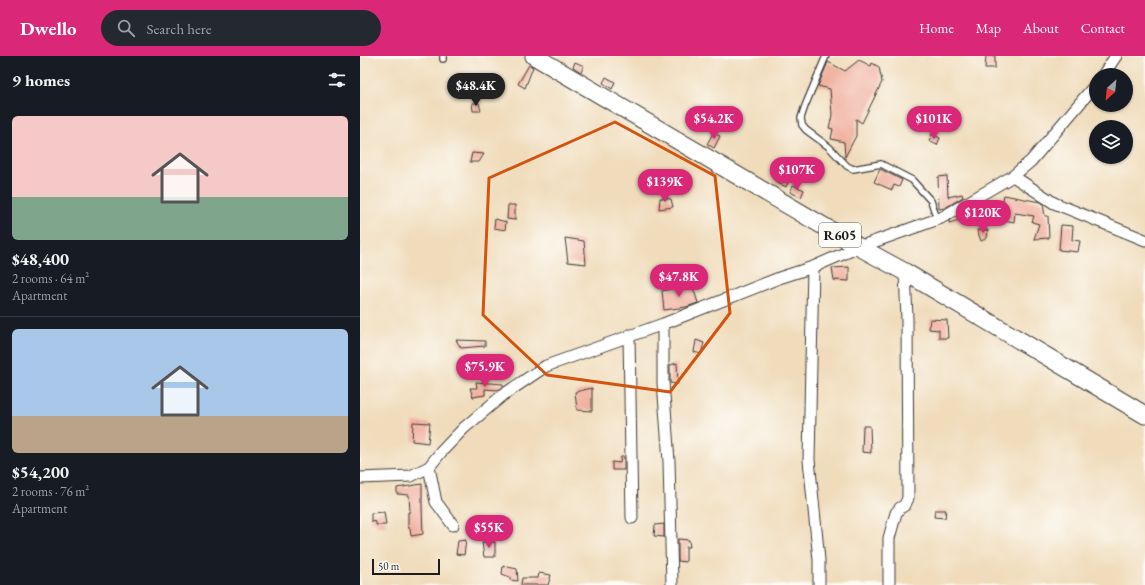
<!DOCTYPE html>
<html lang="en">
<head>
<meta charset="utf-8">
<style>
	body { margin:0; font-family:"EB Garamond",serif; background:#242831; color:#f1f3f6; height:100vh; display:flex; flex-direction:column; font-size:15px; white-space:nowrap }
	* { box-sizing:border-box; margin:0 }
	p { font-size:13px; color:#9ea1a6 }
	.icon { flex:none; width:22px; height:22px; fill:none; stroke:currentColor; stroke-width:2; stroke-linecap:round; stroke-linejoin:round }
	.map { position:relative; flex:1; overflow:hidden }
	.drawer { display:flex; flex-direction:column; background:#171b24; width:360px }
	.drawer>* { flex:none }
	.needle { width:26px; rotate:207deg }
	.buttons { position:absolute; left:729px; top:12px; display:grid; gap:8px }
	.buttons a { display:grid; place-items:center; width:44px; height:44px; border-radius:50%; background:#171b24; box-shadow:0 1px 3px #0004; font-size:20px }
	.scale { position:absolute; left:12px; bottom:10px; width:68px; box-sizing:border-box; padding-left:4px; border:2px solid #1c1c1c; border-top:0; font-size:11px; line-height:14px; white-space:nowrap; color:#1c1c1c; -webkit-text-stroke:3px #fdfcf7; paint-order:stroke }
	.price { position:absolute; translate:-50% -34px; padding:0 9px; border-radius:14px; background:#db2777; color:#fff; font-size:13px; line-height:26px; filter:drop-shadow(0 1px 2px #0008) }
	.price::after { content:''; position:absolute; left:50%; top:24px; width:12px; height:9px; margin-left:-6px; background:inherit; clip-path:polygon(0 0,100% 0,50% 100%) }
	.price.current { background:#222; color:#fff }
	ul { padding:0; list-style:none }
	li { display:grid; align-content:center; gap:8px; height:212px; padding:0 12px }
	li+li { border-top:1px solid #363941 }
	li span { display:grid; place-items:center; height:124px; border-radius:6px; color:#555 }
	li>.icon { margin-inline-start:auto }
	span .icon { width:72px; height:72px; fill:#fffc; stroke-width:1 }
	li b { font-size:17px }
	h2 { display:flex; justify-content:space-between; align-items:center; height:48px; padding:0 12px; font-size:17px }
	header { display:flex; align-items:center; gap:24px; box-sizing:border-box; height:56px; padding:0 20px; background:#db2777; color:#fff }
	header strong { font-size:19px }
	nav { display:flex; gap:22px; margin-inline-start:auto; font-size:14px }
	.search { width:280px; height:36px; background:#242831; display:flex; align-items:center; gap:10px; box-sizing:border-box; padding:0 14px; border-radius:22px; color:#9ea1a6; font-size:15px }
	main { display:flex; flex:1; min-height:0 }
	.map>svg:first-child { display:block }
</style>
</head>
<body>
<header>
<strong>Dwello</strong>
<div class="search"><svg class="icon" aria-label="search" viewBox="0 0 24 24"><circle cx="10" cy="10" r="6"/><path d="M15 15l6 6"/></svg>Search here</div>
<nav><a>Home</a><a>Map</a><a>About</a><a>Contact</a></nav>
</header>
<main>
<section class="drawer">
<h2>9 homes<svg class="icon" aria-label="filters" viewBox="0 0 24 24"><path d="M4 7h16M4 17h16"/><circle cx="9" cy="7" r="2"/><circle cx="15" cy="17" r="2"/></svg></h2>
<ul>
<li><span style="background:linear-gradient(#f6c9c9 65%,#7fa58c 0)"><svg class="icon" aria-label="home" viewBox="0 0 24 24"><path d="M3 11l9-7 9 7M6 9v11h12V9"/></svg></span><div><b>$48,400</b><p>2 rooms · 64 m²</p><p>Apartment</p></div></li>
<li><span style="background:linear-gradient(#a9c7e8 70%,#b9a48a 0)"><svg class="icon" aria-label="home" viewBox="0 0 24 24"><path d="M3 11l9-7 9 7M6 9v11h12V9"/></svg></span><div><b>$54,200</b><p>2 rooms · 76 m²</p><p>Apartment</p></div></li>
</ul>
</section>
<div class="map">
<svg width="785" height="529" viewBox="0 0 785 529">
	<rect width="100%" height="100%" fill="#fdfcf7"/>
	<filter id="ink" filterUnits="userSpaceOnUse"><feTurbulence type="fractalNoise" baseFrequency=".025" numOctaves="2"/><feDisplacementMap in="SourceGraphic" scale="8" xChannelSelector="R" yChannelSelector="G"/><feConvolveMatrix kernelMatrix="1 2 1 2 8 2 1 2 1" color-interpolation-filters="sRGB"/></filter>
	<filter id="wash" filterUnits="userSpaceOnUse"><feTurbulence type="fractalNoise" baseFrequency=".012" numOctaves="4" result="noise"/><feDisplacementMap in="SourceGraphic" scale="16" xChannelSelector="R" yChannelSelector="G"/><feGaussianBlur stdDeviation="0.9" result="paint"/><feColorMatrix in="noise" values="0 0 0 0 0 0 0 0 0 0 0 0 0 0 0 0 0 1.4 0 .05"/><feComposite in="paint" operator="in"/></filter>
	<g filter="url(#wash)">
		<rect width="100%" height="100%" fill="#f0dcbb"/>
		<g id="blocks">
			<path fill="#f0af9e" d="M 626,0 L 635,0 L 635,12 L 625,12 Z
				M 499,4 L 511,10 L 512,7 L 519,11 L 522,26 L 502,67 L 496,63 L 496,80 L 485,101 L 484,86 L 471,83 L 473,73 L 469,72 L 472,59 L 470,33 L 458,30 L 468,6 L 485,15 Z
				M 215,6 L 224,10 L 221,16 L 213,11 Z
				M 169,9 L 173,11 L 165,32 L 158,28 Z
				M 246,21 L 255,26 L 252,33 L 243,27 Z
				M 112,47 L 119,47 L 121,55 L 113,55 Z
				M 353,77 L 360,80 L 354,92 L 347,88 Z
				M 572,78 L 580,82 L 577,89 L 569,85 Z
				M 112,97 L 124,98 L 119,106 L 110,106 Z
				M 520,113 L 542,124 L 539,131 L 534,129 L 532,134 L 514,126 Z
				M 419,119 L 429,124 L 426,131 L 416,126 Z
				M 587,120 L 588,141 L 602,138 L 603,141 L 585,152 L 579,153 L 578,121 Z
				M 433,129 L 444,134 L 441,141 L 430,136 Z
				M 644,139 L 680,146 L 683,148 L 685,160 L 688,160 L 689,182 L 674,183 L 679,168 L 672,166 L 674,160 L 655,157 L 654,166 L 639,163 Z
				M 300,142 L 311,143 L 313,151 L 299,153 Z
				M 148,149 L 155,149 L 155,164 L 147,163 Z
				M 607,155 L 609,161 L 589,167 L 589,165 Z
				M 135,163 L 146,166 L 145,174 L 134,172 Z
				M 701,169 L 713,170 L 712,184 L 720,185 L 718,196 L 699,194 Z
				M 617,174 L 628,174 L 627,182 L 621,185 Z
				M 205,182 L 224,185 L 226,208 L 208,206 Z
				M 489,211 L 489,225 L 474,224 L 472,212 Z
				M 332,228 L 338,247 L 326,251 L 304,254 L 302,235 Z
				M 570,263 L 587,264 L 588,282 L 579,282 L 579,274 L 569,273 Z
				M 96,284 L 125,285 L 125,290 L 101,292 Z
				M 336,284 L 344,287 L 341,298 L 334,296 Z
				M 317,307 L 318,328 L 310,327 L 310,309 Z
				M 116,326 L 143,328 L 143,331 L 138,334 L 125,333 L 125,339 L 113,341 L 110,332 L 117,332 Z
				M 232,332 L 232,355 L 217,354 L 215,336 Z
				M 53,366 L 70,367 L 68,387 L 52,385 Z
				M 503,370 L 510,370 L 511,397 L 502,396 Z
				M 261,401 L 264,401 L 264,414 L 252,414 L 252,406 L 260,407 Z
				M 62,428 L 62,453 L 63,478 L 51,480 L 50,472 L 48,472 L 48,456 L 50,456 L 49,439 L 37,438 L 37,432 Z
				M 575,454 L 586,454 L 585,462 L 574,461 Z
				M 24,456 L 26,469 L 16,469 L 16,466 L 11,465 L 11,457 Z
				M 304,468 L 304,481 L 294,480 L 295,469 Z
				M 318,483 L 329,484 L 330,491 L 326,491 L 326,506 L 318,505 Z
				M 106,484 L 104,499 L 96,498 L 98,485 Z
				M 122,486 L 135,486 L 135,501 L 124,501 Z
				M 143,510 L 157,513 L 158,525 L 150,524 L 150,521 L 142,518 Z
				M 179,517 L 191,519 L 188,529 L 161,529 L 162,522 L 178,522 Z"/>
		</g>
	</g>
	<g filter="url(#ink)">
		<use href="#blocks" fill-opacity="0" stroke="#3c3934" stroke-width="1"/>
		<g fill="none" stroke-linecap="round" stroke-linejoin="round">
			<g stroke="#3c3934" stroke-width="8">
				<path id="service" d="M 83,0 L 83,3
					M 466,0 L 445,50 L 441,62 L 442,69 L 446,74 L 469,91 L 487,110 L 493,113 L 521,108 L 552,124 L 571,145 L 577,163"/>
			</g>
			<g stroke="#3c3934" stroke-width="13">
				<path id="minor" d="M 743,19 L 756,0
					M 653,120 L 694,147 L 785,184
					M 453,211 L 449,404 L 459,504 L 459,529
					M 303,268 L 303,326 L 309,405 L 312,529
					M 269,279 L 272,462
					M 69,411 L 76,446 L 93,469
					M 0,422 L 51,420 L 69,411 L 81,396 L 104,372 L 143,339 L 186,310 L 303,268 L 419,222 L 453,211 L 499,191 L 581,162 L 653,120 L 671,105 L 736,28
					M 529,529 L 529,482 L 536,457 L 540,452 L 545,449 L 548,442 L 547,263 L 545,216"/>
			</g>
			<g stroke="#3c3934" stroke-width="19">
				<path id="primary" d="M 174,0 L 499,191 L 545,216 L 785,359"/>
			</g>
			<use href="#service" stroke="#fff" stroke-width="5.5"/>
			<use href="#minor" stroke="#fff" stroke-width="11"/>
			<use href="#primary" stroke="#fff" stroke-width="17"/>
		</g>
	</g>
	<path fill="none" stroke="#d4530e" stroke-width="3" stroke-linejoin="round" d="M 255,66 L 355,120 L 370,257 L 310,336 L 187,319 L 123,259 L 129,122 Z"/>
	<g text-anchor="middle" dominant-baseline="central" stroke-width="3.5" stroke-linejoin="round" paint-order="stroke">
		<rect fill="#fdfcf7" stroke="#605f5e" stroke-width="1" x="459" y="167" width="42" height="24" rx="3"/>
		<g font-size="14" font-weight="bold" fill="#1c1c1c">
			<text x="480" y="179">R605</text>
		</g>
	</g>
</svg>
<div class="buttons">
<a><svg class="needle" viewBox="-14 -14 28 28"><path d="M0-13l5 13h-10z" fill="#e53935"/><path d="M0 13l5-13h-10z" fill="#9ea1a6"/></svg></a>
<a><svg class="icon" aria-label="layers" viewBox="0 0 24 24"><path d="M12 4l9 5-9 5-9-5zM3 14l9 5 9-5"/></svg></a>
</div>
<div class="scale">50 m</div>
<b class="price current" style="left:116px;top:51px">$48.4K</b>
<b class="price" style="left:354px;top:84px">$54.2K</b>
<b class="price" style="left:574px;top:84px">$101K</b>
<b class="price" style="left:437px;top:135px">$107K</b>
<b class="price" style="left:305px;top:147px">$139K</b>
<b class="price" style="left:623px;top:178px">$120K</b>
<b class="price" style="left:319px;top:242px">$47.8K</b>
<b class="price" style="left:125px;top:332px">$75.9K</b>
<b class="price" style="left:129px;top:493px">$55K</b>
</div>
</main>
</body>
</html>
